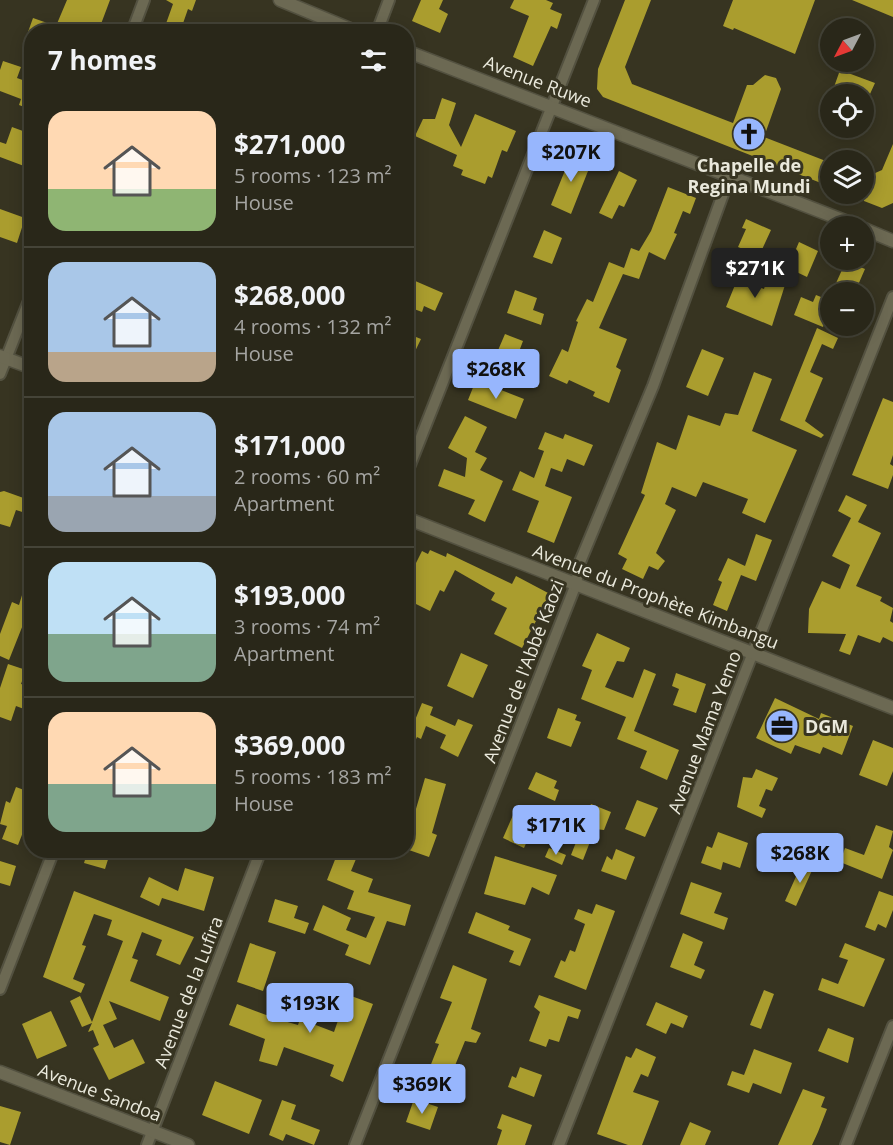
<!DOCTYPE html>
<html lang="en">
<head>
<meta charset="utf-8">
<style>
	body { margin:0; font-family:"Open Sans",sans-serif; background:#312f22; color:#f1f3f6; height:100vh; display:flex; flex-direction:column; font-size:22px; white-space:nowrap }
	* { box-sizing:border-box; margin:0 }
	p { font-size:20px; color:#a5a5a2 }
	.icon { flex:none; width:33px; height:33px; fill:none; stroke:currentColor; stroke-width:2; stroke-linecap:round; stroke-linejoin:round }
	.map { position:relative; flex:1; overflow:hidden }
	.sheet { position:absolute; left:24px; top:24px; width:390px; height:834px; display:flex; flex-direction:column; background:#292719; border-radius:24px; box-shadow:0 3px 15px #0003,0 0 0 2px #454438 }
	.sheet>* { flex:none }
	.needle { width:39px; rotate:229deg }
	.controls { position:absolute; left:820px; top:18px; display:grid; gap:12px }
	.controls a { display:grid; place-items:center; width:54px; height:54px; border-radius:50%; background:#292719; box-shadow:0 3px 15px #0003,0 0 0 2px #454438; font-size:30px }
	.price { position:absolute; translate:-50% -51px; padding:0 14px; border-radius:6px; background:#97b6fd; color:#111; font-size:20px; line-height:39px; filter:drop-shadow(0 2px 3px #0008) }
	.price::after { content:''; position:absolute; left:50%; top:36px; width:18px; height:14px; margin-left:-9px; background:inherit; clip-path:polygon(0 0,100% 0,50% 100%) }
	.price.active { background:#222; color:#fff }
	ul { padding:0; list-style:none }
	li { display:flex; align-items:center; gap:18px; height:150px; padding:0 24px }
	li+li { border-top:2px solid #454438 }
	li span { display:grid; place-items:center; flex:none; width:168px; height:120px; border-radius:18px; color:#555 }
	li>.icon { margin-inline-start:auto }
	span .icon { width:72px; height:72px; fill:#fffc; stroke-width:1 }
	li b { font-size:26px }
	h2 { display:flex; justify-content:space-between; align-items:center; height:72px; padding:0 24px; font-size:26px }
	.map>svg:first-child { display:block }
</style>
</head>
<body>
<div class="map">
<svg width="893" height="1145" viewBox="0 0 893 1145">
	<rect width="100%" height="100%" fill="#373421"/>
	<path fill="#aa9d2e" d="M 67,0 L 110,0 L 98,32 L 28,32 L 33,18 L 56,26 Z
		M 166,0 L 196,0 L 192,11 L 188,9 L 180,32 L 163,32 L 173,4 Z
		M 421,0 L 443,0 L 439,9 L 448,14 L 440,33 L 412,21 Z
		M 514,0 L 546,0 L 553,3 L 550,9 L 562,14 L 557,29 L 551,26 L 533,66 L 513,57 L 529,16 L 510,8 Z
		M 625,0 L 651,0 L 625,67 L 632,84 L 733,123 L 747,85 L 753,85 L 765,75 L 776,78 L 781,89 L 764,137 L 831,163 L 831,187 L 603,97 L 597,89 L 598,69 Z
		M 733,0 L 815,0 L 795,54 L 734,28 L 733,30 L 723,26 Z
		M 852,0 L 893,0 L 893,17 Z
		M 3,61 L 21,67 L 17,78 L 28,82 L 32,74 L 32,110 L 19,105 L 21,99 L 0,91 L 0,70 Z
		M 840,70 L 875,83 L 870,94 L 854,94 L 834,87 Z
		M 442,98 L 456,103 L 449,125 L 461,147 L 475,114 L 516,131 L 507,152 L 502,150 L 492,178 L 488,176 L 485,184 L 461,175 L 463,170 L 453,166 L 457,155 L 415,136 L 423,119 L 435,119 Z
		M 12,127 L 31,134 L 28,143 L 32,145 L 32,169 L 0,157 L 0,142 L 6,144 Z
		M 893,144 L 893,203 L 882,208 L 864,201 L 864,178 L 882,170 Z
		M 572,153 L 592,161 L 571,214 L 551,205 Z
		M 619,171 L 637,180 L 624,207 L 619,205 L 612,219 L 599,213 Z
		M 668,187 L 696,198 L 690,214 L 683,211 L 674,233 L 677,234 L 665,260 L 649,252 L 639,279 L 623,274 L 599,328 L 627,339 L 616,367 L 621,370 L 609,403 L 593,396 L 595,392 L 569,380 L 567,384 L 549,376 L 562,349 L 568,352 L 578,322 L 576,321 L 587,299 L 593,302 L 609,262 L 624,268 L 631,248 L 639,251 L 651,231 Z
		M 0,209 L 25,218 L 17,243 L 0,237 Z
		M 746,219 L 771,230 L 759,256 L 738,247 L 746,229 L 742,228 Z
		M 544,230 L 562,238 L 552,264 L 533,257 Z
		M 799,242 L 818,251 L 807,277 L 788,268 Z
		M 846,261 L 865,269 L 855,292 L 832,292 Z
		M 730,272 L 742,277 L 741,280 L 764,289 L 767,279 L 785,285 L 772,326 L 726,307 L 735,285 L 726,282 Z
		M 406,277 L 443,293 L 435,311 L 424,306 L 422,312 L 406,306 Z
		M 515,290 L 537,298 L 533,310 L 544,314 L 541,325 L 507,313 Z
		M 816,295 L 831,301 L 823,327 L 794,315 L 801,297 L 813,302 Z
		M 817,328 L 838,338 L 833,349 L 822,344 L 810,372 L 823,378 L 805,421 L 824,435 L 821,438 L 780,420 Z
		M 406,333 L 421,339 L 406,370 Z
		M 505,334 L 523,341 L 512,370 L 493,362 Z
		M 702,349 L 724,358 L 708,396 L 686,387 Z
		M 754,372 L 772,379 L 752,431 L 797,450 L 765,523 L 742,513 L 748,499 L 703,482 L 696,497 L 672,487 L 665,504 L 676,510 L 656,553 L 665,561 L 658,570 L 649,566 L 643,579 L 622,569 L 627,559 L 618,554 L 645,495 L 641,493 L 657,442 L 676,450 L 688,415 L 720,426 L 725,413 L 738,415 Z
		M 476,380 L 524,399 L 516,419 L 468,400 Z
		M 883,398 L 893,402 L 893,455 L 890,464 L 893,466 L 893,475 L 888,489 L 852,475 Z
		M 465,416 L 487,427 L 475,452 L 487,458 L 480,470 L 503,481 L 485,522 L 468,514 L 475,500 L 438,486 L 444,469 L 465,477 L 467,458 L 448,448 Z
		M 545,432 L 563,439 L 565,434 L 593,445 L 584,466 L 567,459 L 562,472 L 551,468 L 545,486 L 572,497 L 554,543 L 527,532 L 539,501 L 512,490 L 520,471 L 534,478 L 544,451 L 538,449 Z
		M 4,491 L 32,501 L 32,515 L 16,510 L 10,527 L 0,524 L 0,492 Z
		M 846,495 L 867,505 L 858,522 L 881,533 L 856,586 L 882,597 L 880,601 L 893,608 L 890,621 L 893,623 L 893,642 L 883,637 L 880,643 L 858,635 L 850,655 L 839,651 L 846,634 L 808,633 L 809,609 L 822,581 L 840,589 L 850,565 L 832,556 L 851,518 L 838,511 Z
		M 756,534 L 772,540 L 756,581 L 741,575 L 727,611 L 713,605 L 722,582 L 718,580 L 728,558 L 745,566 Z
		M 430,550 L 446,557 L 447,553 L 512,584 L 516,576 L 550,594 L 522,648 L 494,634 L 507,608 L 491,600 L 495,593 L 455,570 L 444,592 L 440,590 L 430,611 L 406,599 L 406,583 L 422,551 L 428,554 Z
		M 29,572 L 32,602 L 9,660 L 0,656 L 0,634 L 12,602 L 19,605 Z
		M 597,633 L 630,648 L 624,662 L 617,661 L 605,687 L 633,698 L 644,669 L 656,674 L 634,731 L 679,750 L 667,780 L 640,768 L 647,751 L 617,739 L 626,717 L 581,699 L 592,670 L 582,666 Z
		M 461,653 L 488,665 L 473,698 L 447,686 Z
		M 8,664 L 26,670 L 21,684 L 32,687 L 32,712 L 16,706 L 11,721 L 0,717 L 0,688 Z
		M 676,673 L 706,684 L 696,713 L 673,705 L 679,689 L 672,686 Z
		M 775,698 L 819,719 L 821,713 L 853,726 L 842,755 L 823,747 L 820,754 L 795,745 L 791,754 L 756,738 Z
		M 422,703 L 433,707 L 430,715 L 455,726 L 458,719 L 473,725 L 458,757 L 440,748 L 446,735 L 426,726 L 421,739 L 417,737 L 406,761 L 406,728 L 411,730 Z
		M 558,708 L 577,715 L 575,720 L 581,722 L 571,747 L 547,738 Z
		M 873,740 L 893,748 L 893,771 L 887,786 L 859,775 Z
		M 756,769 L 778,778 L 772,791 L 766,789 L 759,806 L 766,809 L 762,818 L 737,807 L 743,777 L 752,778 Z
		M 536,772 L 557,781 L 554,788 L 559,790 L 555,801 L 528,789 Z
		M 425,778 L 446,784 L 432,833 L 437,835 L 429,857 L 406,849 L 406,824 L 411,826 Z
		M 16,787 L 32,793 L 32,809 L 18,845 L 2,839 L 7,826 L 0,824 L 6,801 L 10,803 Z
		M 637,800 L 658,808 L 645,837 L 625,829 Z
		M 591,804 L 611,812 L 604,830 L 595,829 L 583,860 L 571,855 Z
		M 517,806 L 538,816 L 524,848 L 503,838 Z
		M 876,825 L 893,831 L 889,847 L 893,850 L 882,879 L 840,862 L 845,848 L 864,855 Z
		M 718,832 L 748,843 L 740,868 L 723,862 L 721,870 L 701,863 L 707,846 L 712,848 Z
		M 549,848 L 566,855 L 562,865 L 545,857 Z
		M 616,849 L 635,857 L 626,880 L 601,871 L 607,856 L 612,860 Z
		M 88,850 L 111,850 L 105,869 L 84,863 Z
		M 338,852 L 356,859 L 351,871 L 373,879 L 368,892 L 411,905 L 405,926 L 387,921 L 370,965 L 345,955 L 349,945 L 313,930 L 323,905 L 351,918 L 346,930 L 366,938 L 375,917 L 347,909 L 354,891 L 327,880 Z
		M 495,856 L 557,875 L 549,895 L 532,887 L 525,905 L 484,894 Z
		M 0,861 L 16,866 L 10,886 L 0,883 Z
		M 803,861 L 814,866 L 796,906 L 785,901 Z
		M 185,868 L 214,877 L 204,911 L 162,898 L 159,906 L 140,897 L 149,877 L 178,891 Z
		M 691,882 L 722,893 L 714,913 L 728,918 L 724,930 L 680,914 Z
		M 74,891 L 194,937 L 180,965 L 156,955 L 162,940 L 142,932 L 132,958 L 138,960 L 130,981 L 169,997 L 160,1021 L 109,1001 L 117,1019 L 103,1025 L 114,1048 L 133,1039 L 145,1063 L 109,1080 L 93,1048 L 99,1045 L 93,1030 L 88,1032 L 92,1023 L 82,1027 L 70,1001 L 80,996 L 92,1022 L 123,941 L 107,935 L 112,920 L 94,914 L 82,945 L 86,946 L 73,979 L 85,984 L 81,993 L 43,977 Z
		M 879,891 L 893,896 L 893,910 L 886,928 L 878,924 L 875,931 L 865,927 Z
		M 275,899 L 298,906 L 294,918 L 309,923 L 305,934 L 268,922 Z
		M 596,904 L 615,911 L 586,990 L 554,977 L 561,960 L 565,962 L 570,950 L 575,952 L 585,924 L 574,919 L 578,909 L 592,914 Z
		M 476,912 L 510,926 L 508,930 L 531,939 L 520,966 L 509,962 L 514,951 L 468,933 Z
		M 683,933 L 703,942 L 694,965 L 705,970 L 701,979 L 670,967 Z
		M 250,943 L 276,952 L 263,991 L 237,982 Z
		M 845,943 L 885,959 L 864,1007 L 818,990 L 822,978 L 838,984 L 848,960 L 839,957 Z
		M 453,965 L 487,979 L 471,1029 L 481,1033 L 476,1043 L 465,1041 L 454,1068 L 460,1071 L 456,1081 L 461,1083 L 455,1095 L 424,1082 L 439,1044 L 435,1043 L 452,1002 L 440,998 Z
		M 335,990 L 373,1004 L 343,1082 L 330,1076 L 334,1065 L 284,1047 L 277,1066 L 259,1061 L 265,1039 L 229,1025 L 237,1004 L 277,1019 L 298,1025 L 300,1019 L 334,1032 L 342,1009 L 330,1005 Z
		M 764,990 L 774,994 L 761,1029 L 750,1025 Z
		M 539,995 L 581,1010 L 578,1019 L 568,1016 L 559,1042 L 549,1039 L 546,1047 L 529,1041 L 540,1012 L 534,1007 Z
		M 656,1002 L 688,1016 L 683,1028 L 671,1023 L 666,1034 L 646,1025 Z
		M 51,1011 L 67,1046 L 37,1059 L 22,1024 Z
		M 828,1028 L 854,1038 L 848,1063 L 818,1051 Z
		M 636,1048 L 656,1057 L 648,1077 L 641,1074 L 633,1092 L 659,1101 L 642,1145 L 628,1145 L 597,1134 L 626,1056 L 631,1058 Z
		M 754,1049 L 792,1063 L 781,1094 L 753,1083 L 749,1093 L 727,1085 L 732,1071 L 744,1075 Z
		M 520,1067 L 542,1075 L 534,1097 L 508,1087 L 512,1076 L 516,1078 Z
		M 215,1081 L 262,1100 L 249,1134 L 202,1115 Z
		M 803,1089 L 825,1097 L 821,1107 L 827,1109 L 818,1132 L 812,1145 L 778,1145 Z
		M 414,1099 L 438,1107 L 430,1130 L 406,1122 Z
		M 282,1100 L 296,1105 L 291,1119 L 320,1130 L 314,1145 L 286,1134 L 283,1141 L 269,1135 Z
		M 0,1106 L 21,1112 L 10,1145 L 0,1142 Z
		M 502,1114 L 532,1125 L 525,1145 L 497,1145 L 502,1130 L 497,1128 Z
		M 690,1122 L 711,1131 L 705,1145 L 680,1145 Z"/>
	<g fill="none" stroke-linecap="round" stroke-linejoin="round">
		<g stroke="#535140" stroke-width="14">
			<path id="minor" d="M 132,32 L 144,0
				M 377,32 L 389,0
				M 0,374 L 32,293
				M 406,475 L 594,0
				M 0,989 L 54,850
				M 147,1145 L 261,850
				M 355,1145 L 576,584 L 580,562 L 653,386 L 730,175
				M 559,1145 L 893,297
				M 846,1145 L 893,1026"/>
		</g>
		<g stroke="#535140" stroke-width="15">
			<path id="tertiary" d="M 280,0 L 357,32
				M 406,51 L 858,226
				M 864,229 L 893,241
				M 0,356 L 32,368
				M 406,518 L 893,708
				M 0,1072 L 188,1145"/>
		</g>
		<use href="#minor" stroke="#6c6953" stroke-width="10"/>
		<use href="#tertiary" stroke="#6c6953" stroke-width="12"/>
	</g>
	<defs>
		<g id="church-disc" transform="scale(1.725)"><circle r="9.5" fill="#97b6fd" stroke="#373421"/><path d="M-1.2-6h2.4v3.5h3.3v2.4h-3.3V6h-2.4V-.1h-3.3v-2.4h3.3Z" fill="#111"/></g>
		<g id="office-disc" transform="scale(1.725)"><circle r="9.5" fill="#97b6fd" stroke="#373421"/><path d="M-6-3h4V-5.5h4V-3h4V5H-6ZM-1-4.5V-3h2v-1.5ZM-6 0V1H6V0Z" fill="#111"/></g>
	</defs>
	<g fill-rule="evenodd">
		<use href="#church-disc" x="749" y="134"/>
		<use href="#office-disc" x="782" y="726"/>
	</g>
	<g text-anchor="middle" dominant-baseline="central" stroke-width="6" stroke-linejoin="round" paint-order="stroke">
		<g font-size="18" fill="#eae9dc" stroke="#373421">
			<text transform="translate(538 81) rotate(21)">Avenue Ruwe</text>
			<text transform="translate(656 596) rotate(21)">Avenue du Prophète Kimbangu</text>
			<text transform="translate(523 671) rotate(-69)">Avenue de l'Abbé Kaozi</text>
			<text transform="translate(704 732) rotate(-69)">Avenue Mama Yemo</text>
			<text transform="translate(188 992) rotate(-69)">Avenue de la Lufira</text>
			<text transform="translate(100 1092) rotate(21)">Avenue Sandoa</text>
		</g>
		<g font-size="18" font-weight="bold" fill="#eae9dc" stroke="#373421">
			<text x="749" y="165">Chapelle de<tspan x="749" dy="21">Regina Mundi</tspan></text>
			<text x="805" y="726" text-anchor="start">DGM</text>
		</g>
	</g>
</svg>
<div class="controls">
<a><svg class="needle" viewBox="-14 -14 28 28"><path d="M0-13l5 13h-10z" fill="#e53935"/><path d="M0 13l5-13h-10z" fill="#a5a5a2"/></svg></a>
<a><svg class="icon" aria-label="locate" viewBox="0 0 24 24"><circle cx="12" cy="12" r="6"/><path d="M12 2v4M12 18v4M2 12h4M18 12h4"/></svg></a>
<a><svg class="icon" aria-label="layers" viewBox="0 0 24 24"><path d="M12 4l9 5-9 5-9-5zM3 14l9 5 9-5"/></svg></a>
<a>+</a>
<a>−</a>
</div>
<b class="price" style="left:571px;top:183px">$207K</b>
<b class="price active" style="left:755px;top:299px">$271K</b>
<b class="price" style="left:496px;top:400px">$268K</b>
<b class="price" style="left:556px;top:856px">$171K</b>
<b class="price" style="left:800px;top:884px">$268K</b>
<b class="price" style="left:310px;top:1034px">$193K</b>
<b class="price" style="left:422px;top:1115px">$369K</b>
<section class="sheet">
<h2>7 homes<svg class="icon" aria-label="filters" viewBox="0 0 24 24"><path d="M4 7h16M4 17h16"/><circle cx="9" cy="7" r="2"/><circle cx="15" cy="17" r="2"/></svg></h2>
<ul>
<li><span style="background:linear-gradient(#ffd9b3 65%,#8fb573 0)"><svg class="icon" aria-label="home" viewBox="0 0 24 24"><path d="M3 11l9-7 9 7M6 9v11h12V9"/></svg></span><div><b>$271,000</b><p>5 rooms · 123 m²</p><p>House</p></div></li>
<li><span style="background:linear-gradient(#a9c7e8 75%,#b9a48a 0)"><svg class="icon" aria-label="home" viewBox="0 0 24 24"><path d="M3 11l9-7 9 7M6 9v11h12V9"/></svg></span><div><b>$268,000</b><p>4 rooms · 132 m²</p><p>House</p></div></li>
<li><span style="background:linear-gradient(#a9c7e8 70%,#9aa5b1 0)"><svg class="icon" aria-label="home" viewBox="0 0 24 24"><path d="M3 11l9-7 9 7M6 9v11h12V9"/></svg></span><div><b>$171,000</b><p>2 rooms · 60 m²</p><p>Apartment</p></div></li>
<li><span style="background:linear-gradient(#bfe0f5 60%,#7fa58c 0)"><svg class="icon" aria-label="home" viewBox="0 0 24 24"><path d="M3 11l9-7 9 7M6 9v11h12V9"/></svg></span><div><b>$193,000</b><p>3 rooms · 74 m²</p><p>Apartment</p></div></li>
<li><span style="background:linear-gradient(#ffd9b3 60%,#7fa58c 0)"><svg class="icon" aria-label="home" viewBox="0 0 24 24"><path d="M3 11l9-7 9 7M6 9v11h12V9"/></svg></span><div><b>$369,000</b><p>5 rooms · 183 m²</p><p>House</p></div></li>
</ul>
</section>
</div>
</body>
</html>
